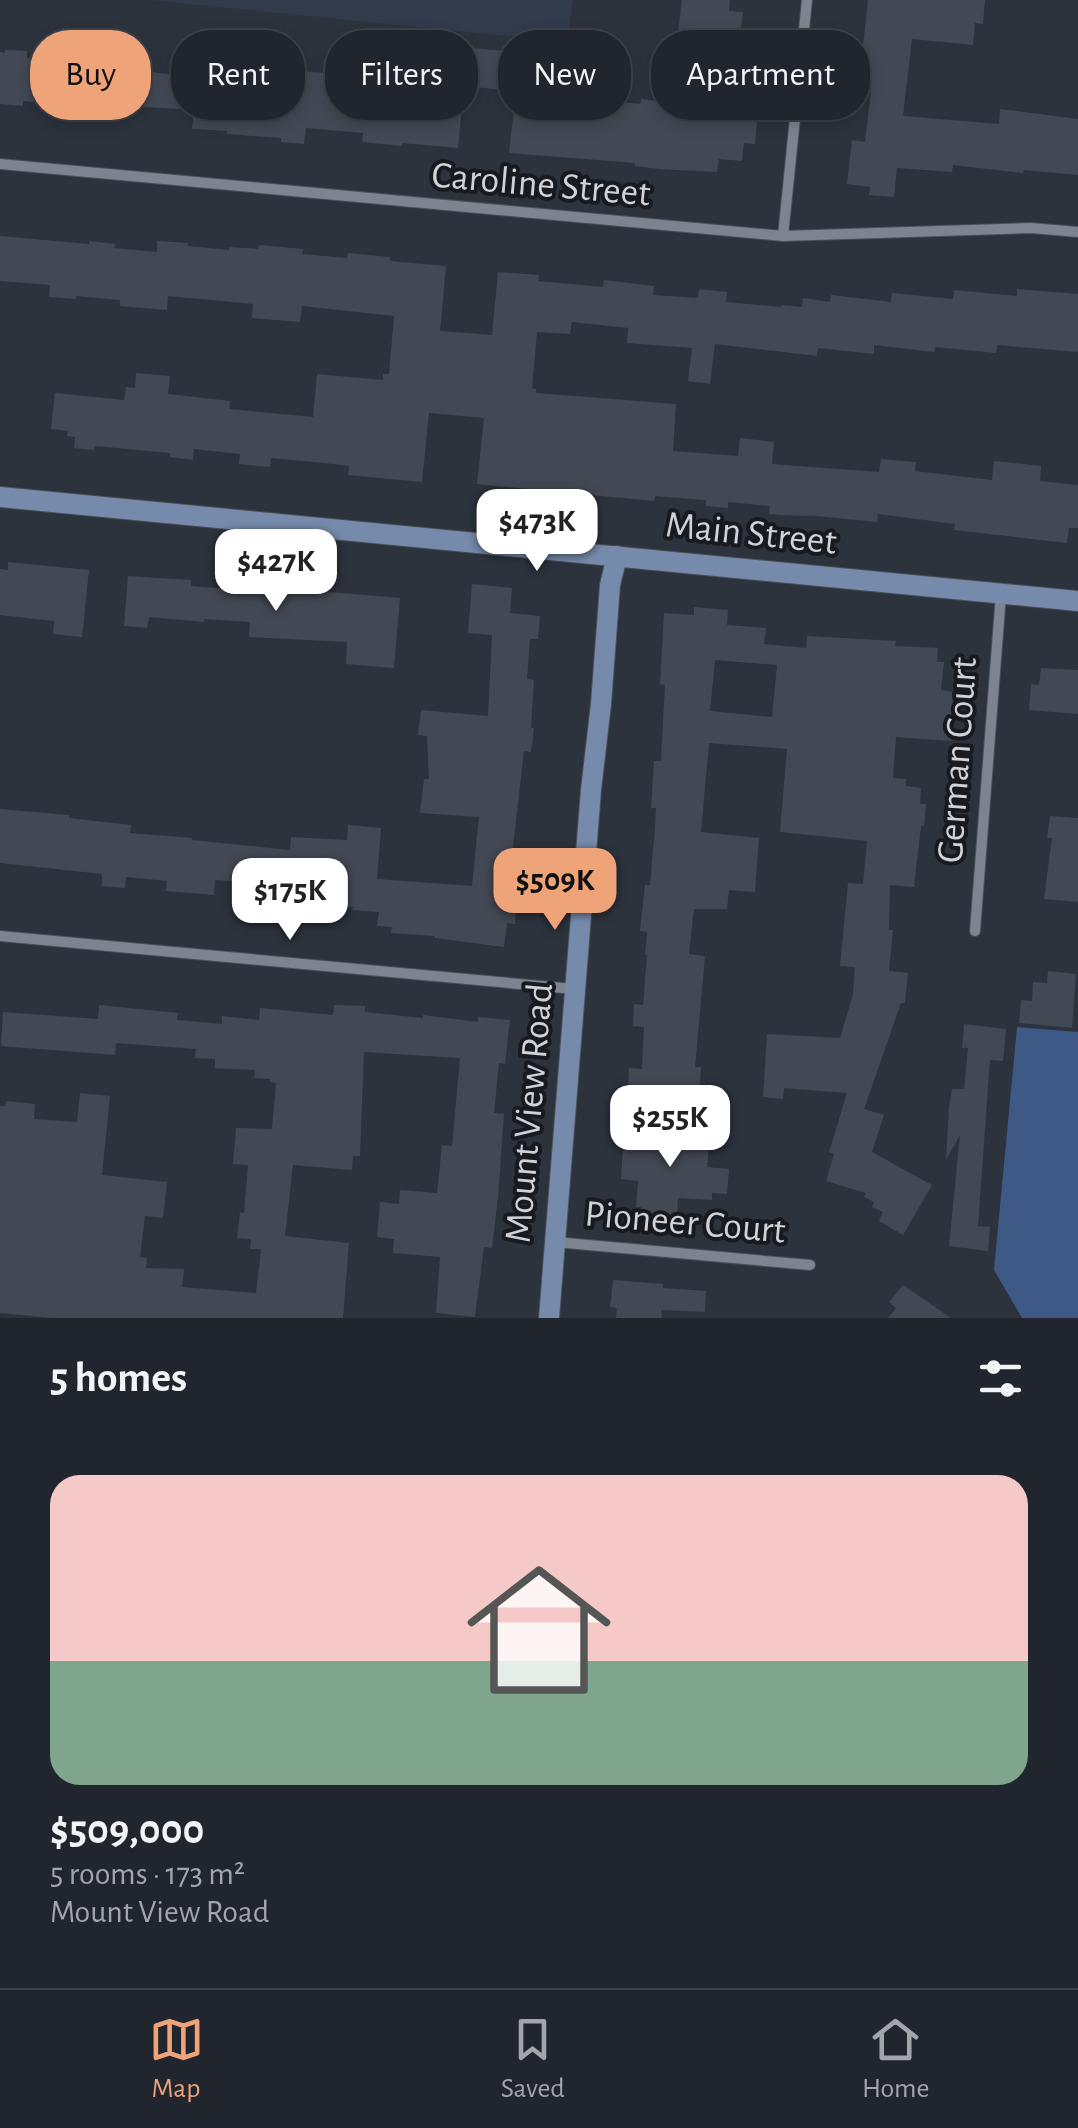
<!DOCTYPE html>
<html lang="en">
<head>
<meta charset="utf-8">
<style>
	body { margin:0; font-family:"Alegreya Sans",sans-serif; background:#292e36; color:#f1f3f6; height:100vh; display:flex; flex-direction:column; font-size:38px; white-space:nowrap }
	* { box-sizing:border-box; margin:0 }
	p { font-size:32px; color:#a2a5aa }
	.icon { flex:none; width:55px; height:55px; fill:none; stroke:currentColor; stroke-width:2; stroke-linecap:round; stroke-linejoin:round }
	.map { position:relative; height:1318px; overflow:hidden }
	.details { display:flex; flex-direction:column; background:#21262e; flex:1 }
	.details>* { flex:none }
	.guide { position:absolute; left:30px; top:30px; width:1020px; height:90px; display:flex; gap:20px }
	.price { position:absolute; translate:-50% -85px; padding:0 22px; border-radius:20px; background:#fff; color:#222; font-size:32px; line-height:65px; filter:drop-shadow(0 2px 5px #0008) }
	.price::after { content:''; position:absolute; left:50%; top:60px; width:30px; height:22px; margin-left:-15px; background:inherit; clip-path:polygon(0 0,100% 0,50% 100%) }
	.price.selected { background:#efa378; color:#111 }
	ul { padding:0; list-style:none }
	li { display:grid; align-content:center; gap:20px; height:530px; padding:0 50px }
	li+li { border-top:2px solid #3e434a }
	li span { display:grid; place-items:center; height:310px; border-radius:30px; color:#555 }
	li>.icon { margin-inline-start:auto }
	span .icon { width:180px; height:180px; fill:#fffc; stroke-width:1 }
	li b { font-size:42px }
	h2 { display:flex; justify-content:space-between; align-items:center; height:120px; padding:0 50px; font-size:42px }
	.tag { padding:0 35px; border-radius:40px; background:#21262e; box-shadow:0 5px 15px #0003,0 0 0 2px #3e434a; font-size:35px; line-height:90px }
	.tag.selected { background:#efa378; color:#111 }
	.dock { display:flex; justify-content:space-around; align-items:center; height:140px; border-top:2px solid #3e434a; background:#21262e; font-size:28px; color:#a2a5aa }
	.dock a { display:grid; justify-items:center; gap:5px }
	.dock .selected { color:#efa378 }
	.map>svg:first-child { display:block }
</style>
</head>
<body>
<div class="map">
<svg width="1078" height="1318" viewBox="0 0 1078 1318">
	<rect width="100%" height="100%" fill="#2c333d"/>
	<path fill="#323b4b" d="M 150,0 L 573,0 L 567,42 Z"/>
	<path fill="#3e5985" d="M 1017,1027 L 1078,1032 L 1078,1318 L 1022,1318 L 994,1270 Z"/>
	<path fill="#434954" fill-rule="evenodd" d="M 682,0 L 730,0 L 729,11 L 743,12 L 739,47 L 677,40 Z
		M 868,0 L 985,0 L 983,24 L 975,23 L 973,45 L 912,39 L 903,116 L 999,124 L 1000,109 L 1078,119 L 1078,175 L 1024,170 L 1023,173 L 953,165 L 952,172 L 897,168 L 894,197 L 869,195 L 870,187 L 847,184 L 852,140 L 865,142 L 871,92 L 864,91 L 867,68 L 857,67 L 859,46 L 863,46 Z
		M 419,43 L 569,57 L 565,97 L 640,104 L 641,99 L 666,102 L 665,114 L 757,122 L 755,144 L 744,143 L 742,161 L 719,159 L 717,172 L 659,169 L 635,166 L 635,163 L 509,153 L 516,91 L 464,86 L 458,148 L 402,143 L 402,146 L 362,142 L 363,133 L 306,128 L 304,144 L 281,142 L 281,138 L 227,134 L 227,131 L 192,129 L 194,110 L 114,105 L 112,119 L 85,115 L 85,118 L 63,116 L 64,105 L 23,101 L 23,106 L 0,104 L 0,52 L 5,53 L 5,50 L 27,51 L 27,58 L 187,76 L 188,63 L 287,72 L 288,70 L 365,76 L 367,46 L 418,50 Z
		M 0,236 L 89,244 L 89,241 L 115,244 L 114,248 L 157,252 L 157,241 L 188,243 L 188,246 L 229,250 L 229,247 L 258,249 L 259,245 L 303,249 L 302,254 L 347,258 L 348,253 L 390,257 L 390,261 L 446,266 L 440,331 L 492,335 L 498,272 L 539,275 L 538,281 L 603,287 L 604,280 L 654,286 L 653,295 L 698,298 L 699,289 L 727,292 L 726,302 L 781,307 L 781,305 L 802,307 L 803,298 L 830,302 L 831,295 L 891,302 L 892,293 L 953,299 L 954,290 L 1017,296 L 1017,289 L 1078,294 L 1078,352 L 997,345 L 996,353 L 935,347 L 934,352 L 874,345 L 874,354 L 818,348 L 817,356 L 715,344 L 710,384 L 688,381 L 692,348 L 627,343 L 628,328 L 572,322 L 570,334 L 537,332 L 532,389 L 536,389 L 536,393 L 676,404 L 673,451 L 738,456 L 740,438 L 774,442 L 772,464 L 879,472 L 881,459 L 916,462 L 915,471 L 992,480 L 994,461 L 1041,466 L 1040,481 L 1078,485 L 1078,528 L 1069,528 L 1067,543 L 954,530 L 955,524 L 878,514 L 877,522 L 816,516 L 781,515 L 769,514 L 770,506 L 728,502 L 728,508 L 706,506 L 706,500 L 655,496 L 654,501 L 477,484 L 484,418 L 429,413 L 422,482 L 348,475 L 349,466 L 324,463 L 271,458 L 270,467 L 239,464 L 240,454 L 194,449 L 193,460 L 170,457 L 170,453 L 95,446 L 94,450 L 74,448 L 75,437 L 67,436 L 68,431 L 51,429 L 55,393 L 124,400 L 126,387 L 135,388 L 136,373 L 170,376 L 168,394 L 230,401 L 229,409 L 313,417 L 317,374 L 383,380 L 383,374 L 389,374 L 394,316 L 302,306 L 300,322 L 252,318 L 253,304 L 168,296 L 167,310 L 120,306 L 120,300 L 76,296 L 76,299 L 49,297 L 50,285 L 0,281 Z
		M 8,562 L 89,570 L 82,637 L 53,634 L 54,621 L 0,615 L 0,569 L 8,570 Z
		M 128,576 L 191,580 L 191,586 L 231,589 L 231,586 L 248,587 L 249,585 L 400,598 L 394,668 L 346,664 L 347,642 L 249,637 L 250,622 L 204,619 L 204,622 L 149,617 L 147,628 L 124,626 Z
		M 472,584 L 512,588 L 510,613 L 540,616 L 538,639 L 530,639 L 527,679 L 534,680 L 531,728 L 534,728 L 531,752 L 524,751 L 511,865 L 518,866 L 515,924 L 507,923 L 504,947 L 435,938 L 435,936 L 391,933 L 392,927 L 377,926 L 379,912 L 352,910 L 353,907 L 286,903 L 287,888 L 261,886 L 261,883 L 215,880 L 214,895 L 166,891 L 167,881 L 126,877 L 125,888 L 102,886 L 102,874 L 0,863 L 0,809 L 69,815 L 69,818 L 131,825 L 130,833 L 192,838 L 192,840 L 290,850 L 291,837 L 347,840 L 348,825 L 381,828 L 377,879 L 472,886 L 479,817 L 420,813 L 424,779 L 429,779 L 427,736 L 418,735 L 421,710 L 488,716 L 492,635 L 468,633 Z
		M 694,607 L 728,610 L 727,625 L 766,628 L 764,644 L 806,648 L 807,636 L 896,641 L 895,646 L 938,648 L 937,662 L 944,662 L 941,690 L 953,692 L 952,711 L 954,711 L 951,741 L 896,737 L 893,778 L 906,779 L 906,786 L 921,788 L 920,804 L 926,804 L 924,826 L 921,826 L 914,887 L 890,885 L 889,930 L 893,930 L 889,971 L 908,973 L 905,1003 L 901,1003 L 864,1109 L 884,1115 L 872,1152 L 932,1185 L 903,1235 L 879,1221 L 883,1212 L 872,1207 L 874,1202 L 864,1197 L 866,1193 L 826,1181 L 834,1154 L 829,1152 L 847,1093 L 784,1088 L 783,1099 L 763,1097 L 767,1034 L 840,1038 L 853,994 L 855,967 L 840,966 L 848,883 L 863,884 L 867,841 L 780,832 L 787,749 L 709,743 L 701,832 L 759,838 L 755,892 L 729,890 L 727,909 L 694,909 L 689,954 L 705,956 L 695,1067 L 701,1067 L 699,1096 L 628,1090 L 629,1068 L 642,1069 L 644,1027 L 633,1026 L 634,1004 L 643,1005 L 647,955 L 645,955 L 647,932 L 640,931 L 645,885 L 650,885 L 655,828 L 656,808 L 651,808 L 654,761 L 661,761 L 665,685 L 660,684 L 664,613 L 694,615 ZM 715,660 L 777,665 L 772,717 L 710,711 Z
		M 1041,668 L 1078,670 L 1078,714 L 1029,710 L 1031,684 L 1039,685 Z
		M 1050,816 L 1078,818 L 1078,902 L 1044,899 L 1052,838 L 1047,838 Z
		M 1048,971 L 1076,974 L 1072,1028 L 1019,1023 L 1021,1000 L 1032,1001 L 1033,982 L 1047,983 Z
		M 99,1005 L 178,1013 L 177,1020 L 222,1024 L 222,1016 L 259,1020 L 260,1008 L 333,1015 L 334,1005 L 365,1006 L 365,1012 L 423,1018 L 423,1015 L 478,1022 L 478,1017 L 510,1020 L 505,1064 L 499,1063 L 494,1113 L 504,1114 L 498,1197 L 492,1248 L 484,1247 L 475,1317 L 436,1313 L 440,1257 L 393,1253 L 394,1239 L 377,1237 L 380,1202 L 399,1204 L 400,1190 L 437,1193 L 442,1145 L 452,1146 L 460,1058 L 364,1052 L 360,1156 L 353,1156 L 352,1170 L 293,1165 L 285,1236 L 349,1243 L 343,1318 L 52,1318 L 0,1313 L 0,1106 L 5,1106 L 6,1101 L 35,1104 L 34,1119 L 77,1122 L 80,1093 L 110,1096 L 102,1175 L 167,1182 L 163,1218 L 145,1216 L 140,1257 L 147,1258 L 146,1268 L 184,1269 L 182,1287 L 256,1293 L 261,1249 L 250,1249 L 251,1239 L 237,1238 L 240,1212 L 244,1213 L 248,1165 L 233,1164 L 236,1128 L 272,1129 L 276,1083 L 270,1082 L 270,1079 L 254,1078 L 255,1070 L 215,1068 L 215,1059 L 195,1058 L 196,1049 L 116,1043 L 115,1055 L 1,1046 L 3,1012 L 98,1019 Z
		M 964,1024 L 1006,1029 L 1003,1061 L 990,1060 L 978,1226 L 990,1227 L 988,1251 L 949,1246 L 960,1135 L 946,1160 L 949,1107 L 952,1089 L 964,1089 L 968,1048 L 962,1048 Z
		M 624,1130 L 710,1134 L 707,1167 L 729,1169 L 727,1194 L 712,1193 L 712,1200 L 678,1198 L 677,1218 L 641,1216 L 641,1207 L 636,1207 L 638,1181 L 621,1179 Z
		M 613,1280 L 663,1284 L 663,1288 L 706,1291 L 705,1312 L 661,1310 L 662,1318 L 616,1318 L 617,1308 L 610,1307 Z
		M 903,1285 L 951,1318 L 888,1318 L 896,1308 L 889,1302 Z"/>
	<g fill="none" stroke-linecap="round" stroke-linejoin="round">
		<g stroke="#494e57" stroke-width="12">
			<path id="street" d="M 0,164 L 783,236 L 1031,228 L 1078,232
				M 783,236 L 807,0
				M 975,931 L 1001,594
				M 0,936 L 574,989
				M 555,1242 L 810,1265"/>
		</g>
		<g stroke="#494e57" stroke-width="22">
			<path id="secondary" d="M 0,497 L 1078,601
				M 549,1318 L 591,790 L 601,704 L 610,585 L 617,556"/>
		</g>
		<use href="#street" stroke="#7d8490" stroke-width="10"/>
		<use href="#secondary" stroke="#768bac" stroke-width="20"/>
	</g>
	<g text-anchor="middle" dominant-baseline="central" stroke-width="8" stroke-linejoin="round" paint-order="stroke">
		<g font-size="38" fill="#ced2d9" stroke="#181a1f">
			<text transform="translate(541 185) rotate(5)">Caroline Street</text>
			<text transform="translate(751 534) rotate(6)">Main Street</text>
			<text transform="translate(958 760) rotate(-86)">German Court</text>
			<text transform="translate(530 1113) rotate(-85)">Mount View Road</text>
			<text transform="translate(685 1223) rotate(5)">Pioneer Court</text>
		</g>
	</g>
</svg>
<b class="price" style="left:537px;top:574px">$473K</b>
<b class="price" style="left:276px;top:614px">$427K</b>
<b class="price selected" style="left:555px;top:933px">$509K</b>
<b class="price" style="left:290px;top:943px">$175K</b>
<b class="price" style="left:670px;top:1170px">$255K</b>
<div class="guide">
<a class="tag selected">Buy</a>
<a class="tag">Rent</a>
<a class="tag">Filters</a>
<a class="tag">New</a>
<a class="tag">Apartment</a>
</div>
</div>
<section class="details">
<h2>5 homes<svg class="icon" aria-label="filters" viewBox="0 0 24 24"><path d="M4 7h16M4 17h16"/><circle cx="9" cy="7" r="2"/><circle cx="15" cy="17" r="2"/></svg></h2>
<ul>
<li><span style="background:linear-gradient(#f6c9c9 60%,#7fa58c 0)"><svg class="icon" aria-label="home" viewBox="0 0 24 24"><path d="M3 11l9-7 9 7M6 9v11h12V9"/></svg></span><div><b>$509,000</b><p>5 rooms · 173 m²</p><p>Mount View Road</p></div></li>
</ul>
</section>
<nav class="dock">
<a class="selected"><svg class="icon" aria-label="map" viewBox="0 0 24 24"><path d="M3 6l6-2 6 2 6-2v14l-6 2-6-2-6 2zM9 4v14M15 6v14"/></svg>Map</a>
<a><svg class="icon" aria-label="saved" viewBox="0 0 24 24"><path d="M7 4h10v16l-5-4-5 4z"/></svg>Saved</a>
<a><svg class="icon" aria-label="home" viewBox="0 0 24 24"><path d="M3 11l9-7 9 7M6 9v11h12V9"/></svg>Home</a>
</nav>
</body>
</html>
